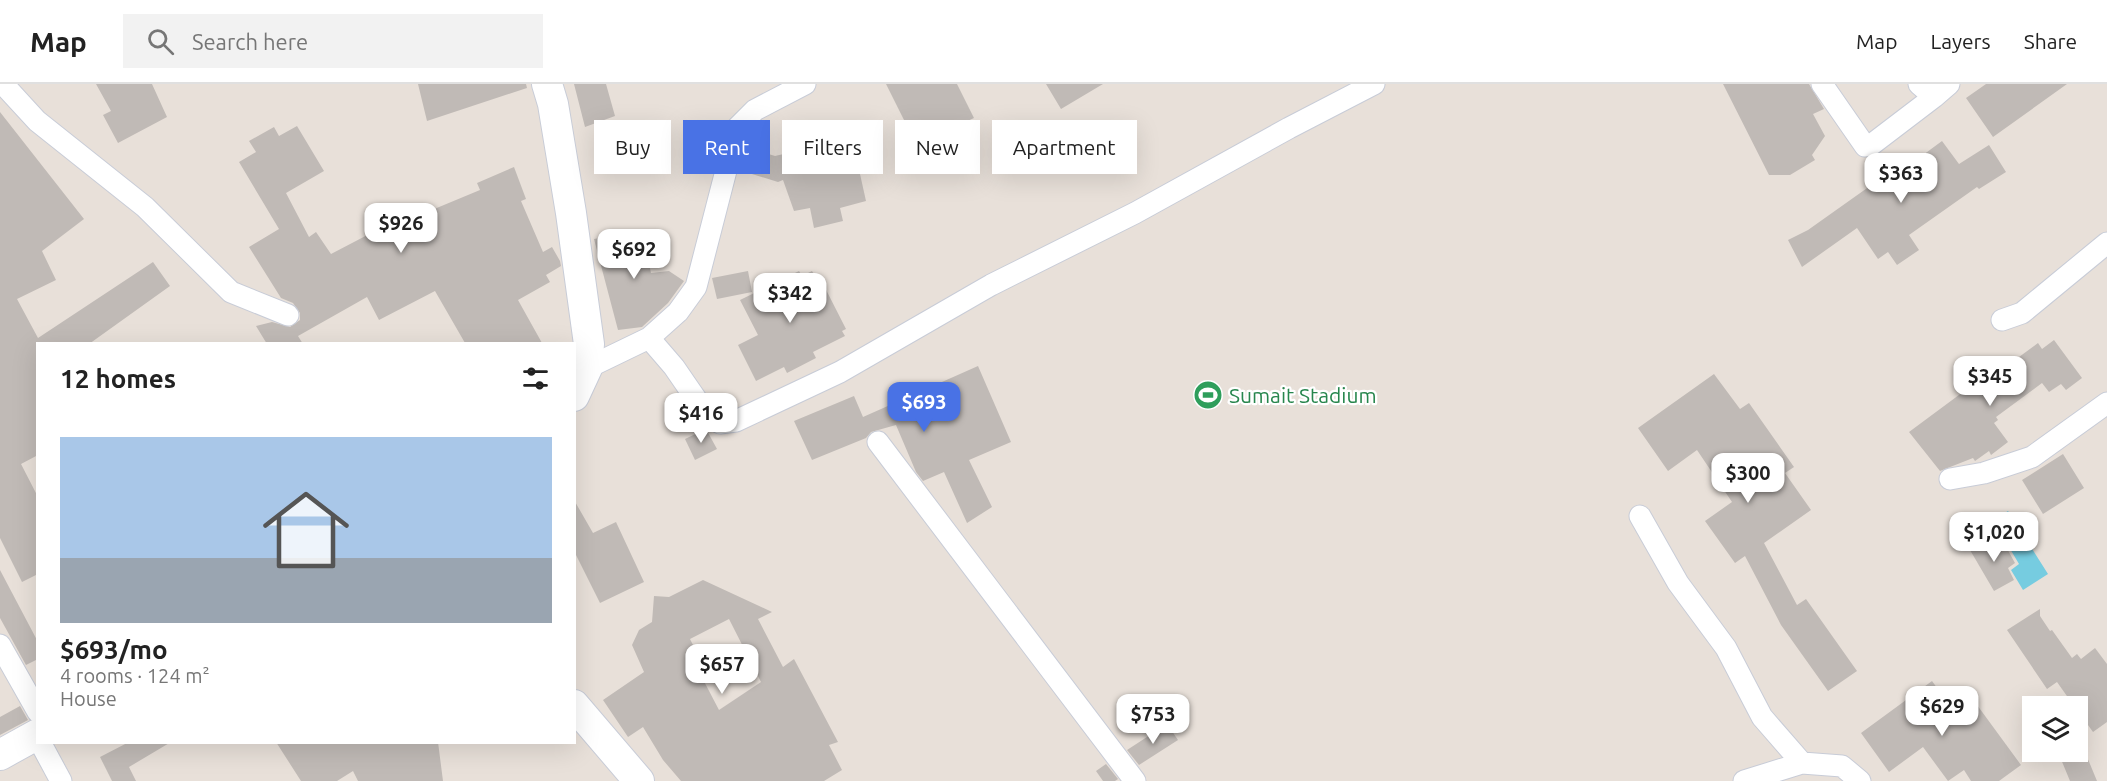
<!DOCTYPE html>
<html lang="en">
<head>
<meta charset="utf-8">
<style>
	body { margin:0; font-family:Ubuntu,sans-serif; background:#f2f2f2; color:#222; height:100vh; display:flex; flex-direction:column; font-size:22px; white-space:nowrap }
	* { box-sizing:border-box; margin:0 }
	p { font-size:20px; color:#767676 }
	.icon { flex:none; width:33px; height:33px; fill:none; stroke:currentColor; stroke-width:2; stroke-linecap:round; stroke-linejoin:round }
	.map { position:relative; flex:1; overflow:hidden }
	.drawer { position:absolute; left:36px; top:258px; width:540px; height:402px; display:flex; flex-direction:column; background:#fff; border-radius:0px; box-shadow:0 6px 24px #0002 }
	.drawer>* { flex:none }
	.top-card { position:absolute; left:594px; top:36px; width:570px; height:54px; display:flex; gap:12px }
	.buttons { position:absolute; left:2022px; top:612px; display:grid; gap:12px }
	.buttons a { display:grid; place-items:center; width:66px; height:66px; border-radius:0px; background:#fff; box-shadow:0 6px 24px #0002; font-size:30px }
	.price { position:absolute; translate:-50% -51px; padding:0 14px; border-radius:12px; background:#fff; color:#222; font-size:20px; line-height:39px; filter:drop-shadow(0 2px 3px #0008) }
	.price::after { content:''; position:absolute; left:50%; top:36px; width:18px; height:14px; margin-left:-9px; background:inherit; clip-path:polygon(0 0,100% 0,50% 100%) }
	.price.active { background:#4972e5; color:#fff }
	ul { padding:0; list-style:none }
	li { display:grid; align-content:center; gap:12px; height:318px; padding:0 24px }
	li+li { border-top:2px solid #e0e0e0 }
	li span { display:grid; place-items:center; height:186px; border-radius:0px; color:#555 }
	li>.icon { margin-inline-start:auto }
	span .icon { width:108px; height:108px; fill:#fffc; stroke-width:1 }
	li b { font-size:26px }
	h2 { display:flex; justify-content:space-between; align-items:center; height:72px; padding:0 24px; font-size:26px }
	.pill { padding:0 21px; border-radius:0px; background:#fff; box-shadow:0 6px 24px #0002; font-size:21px; line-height:54px }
	.pill.active { background:#4972e5; color:#fff }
	header { display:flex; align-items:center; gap:36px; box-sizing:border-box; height:84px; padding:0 30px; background:#fff; border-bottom:2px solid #e0e0e0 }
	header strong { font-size:28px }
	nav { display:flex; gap:33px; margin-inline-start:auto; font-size:21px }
	.search { width:420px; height:54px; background:#f2f2f2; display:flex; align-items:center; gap:15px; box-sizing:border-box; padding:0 21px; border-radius:0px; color:#767676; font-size:22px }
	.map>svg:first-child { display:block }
</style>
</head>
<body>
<header>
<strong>Map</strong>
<div class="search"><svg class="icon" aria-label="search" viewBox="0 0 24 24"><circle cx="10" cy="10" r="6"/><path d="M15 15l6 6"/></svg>Search here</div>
<nav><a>Map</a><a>Layers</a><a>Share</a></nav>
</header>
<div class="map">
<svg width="2107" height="697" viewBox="0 0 2107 697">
	<rect width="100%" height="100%" fill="#e8e0d9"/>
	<path fill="#76cce0" d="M 2008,427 L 2048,490 L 2023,506 L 2011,486 L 2019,480 L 2006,458 L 1997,463 L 1984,442 Z"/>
	<path fill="#c0bab6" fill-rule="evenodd" d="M 96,0 L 152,0 L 167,33 L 118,59 L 103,31 L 111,27 Z
		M 418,0 L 526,0 L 527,4 L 427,37 Z
		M 574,0 L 606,0 L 615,32 L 585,43 Z
		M 886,0 L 957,0 L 974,34 L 959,41 L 963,49 L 940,60 L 934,47 L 914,56 Z
		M 1046,0 L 1103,0 L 1061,25 Z
		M 1723,0 L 1809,0 L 1824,25 L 1813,30 L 1825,52 L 1812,71 L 1815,76 L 1790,91 L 1769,91 Z
		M 1986,0 L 2067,0 L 1993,53 L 1966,14 Z
		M 0,28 L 84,135 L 42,167 L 56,196 L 17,215 L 38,254 L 153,178 L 170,202 L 89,260 L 38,260 L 38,371 L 21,380 L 38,413 L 38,490 L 22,498 L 0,454 Z
		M 297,42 L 324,87 L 286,109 L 309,153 L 316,148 L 331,170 L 398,135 L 403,138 L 480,106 L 477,99 L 514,83 L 526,115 L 521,117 L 543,168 L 552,163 L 560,177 L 561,182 L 546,191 L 550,198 L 518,216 L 542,259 L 465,259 L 435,207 L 379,236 L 367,213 L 298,252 L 303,260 L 267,260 L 256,242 L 272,238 L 290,243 L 300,236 L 300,229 L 293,219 L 281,214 L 249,163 L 279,145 L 239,78 L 256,68 L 249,57 L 274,43 L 279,52 Z
		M 1942,57 L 1959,80 L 1989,61 L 2006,88 L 1979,105 L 1977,103 L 1909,151 L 1919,166 L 1897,181 L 1888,168 L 1878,175 L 1857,144 L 1802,183 L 1788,156 L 1808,146 L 1901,80 L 1904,85 Z
		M 818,62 L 821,73 L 839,68 L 840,75 L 856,72 L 866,117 L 840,124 L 843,137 L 814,144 L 810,124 L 794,127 L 783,96 L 778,98 L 739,86 L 745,63 L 775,72 Z
		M 642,146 L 651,189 L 669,187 L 684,197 L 668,219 L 642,243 L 618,246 L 594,155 Z
		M 748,187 L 752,208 L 717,215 L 712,194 Z
		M 799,187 L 802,192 L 812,187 L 815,192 L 818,190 L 846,245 L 842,247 L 845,252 L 813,268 L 816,274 L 787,289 L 784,283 L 756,297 L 738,261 L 758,251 L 740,216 Z
		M 2054,256 L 2082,294 L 2066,306 L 2061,300 L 2049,308 L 2042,299 L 1996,333 L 1998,336 L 1994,339 L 2008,358 L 1991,371 L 1989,367 L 1975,377 L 1973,374 L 1940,387 L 1909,348 L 1967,305 L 1970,309 L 2038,259 L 2042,265 Z
		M 978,282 L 1011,358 L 969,376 L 992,423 L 967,439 L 944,388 L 923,397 L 916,388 L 896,341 L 871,348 L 866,354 L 812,376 L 794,337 L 854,312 L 863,333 Z
		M 1714,290 L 1740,325 L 1749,319 L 1794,383 L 1785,389 L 1811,426 L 1764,459 L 1797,521 L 1806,515 L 1857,587 L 1828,607 L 1781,541 L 1745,472 L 1735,479 L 1705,437 L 1732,418 L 1697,366 L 1668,387 L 1638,344 Z
		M 706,345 L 717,365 L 695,376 L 685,355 Z
		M 2063,370 L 2084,404 L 2043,430 L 2022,396 Z
		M 574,416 L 593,449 L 616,438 L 644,498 L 600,519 L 574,467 Z
		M 1990,454 L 1997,466 L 2005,461 L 2015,479 L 2008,484 L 2014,496 L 1994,507 L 1970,466 Z
		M 0,486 L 38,558 L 38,575 L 26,581 L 0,534 Z
		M 703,496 L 772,528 L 758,535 L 783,583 L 794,575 L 838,658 L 829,661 L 842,686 L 824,697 L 681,697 L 663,676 L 643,643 L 628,653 L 603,616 L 644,588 L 632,561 L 639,546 L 652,538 L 654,512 L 669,513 ZM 729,535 L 761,598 L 719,626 L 696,582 L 702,579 L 690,555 Z
		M 2040,525 L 2040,532 L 2050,547 L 2052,546 L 2072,574 L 2077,570 L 2081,575 L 2095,564 L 2107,580 L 2107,638 L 2093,648 L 2078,627 L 2078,622 L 2074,622 L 2057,598 L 2047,605 L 2007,546 Z
		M 1932,597 L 1951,623 L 1969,610 L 2021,681 L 1999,697 L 1971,697 L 1964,686 L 1948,697 L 1923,663 L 1889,688 L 1861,649 Z
		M 20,622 L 28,636 L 0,651 L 0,633 Z
		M 1167,640 L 1178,656 L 1139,681 L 1127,666 Z
		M 129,658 L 171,658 L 129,683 L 136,697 L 112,697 L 100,673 Z
		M 276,658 L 438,658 L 443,697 L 358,697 L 353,687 L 337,697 L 301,697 Z
		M 2058,668 L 2085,668 L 2097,697 L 2070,697 Z
		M 1106,680 L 1118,695 L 1115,697 L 1103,697 L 1096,687 Z"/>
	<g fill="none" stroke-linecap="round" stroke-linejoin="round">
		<g stroke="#c8ccd7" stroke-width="23">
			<path id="street" d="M 3,0 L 37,37 L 145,123 L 231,208 L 288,231
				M 1822,0 L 1865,62 L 1871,61 L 1934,13
				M 1919,0 L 1934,13 L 1949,0
				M 2002,236 L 2022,229 L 2107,159
				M 649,254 L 674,283 L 707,331 L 720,339 L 736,337 L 840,288 L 991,201 L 1135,129 L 1289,44 L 1374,0
				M 587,284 L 649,254 L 678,228 L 696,203 L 737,44 L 755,26 L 805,0
				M 878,358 L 1135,697
				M 1950,395 L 1984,389 L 2032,373 L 2107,319
				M 1640,432 L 1678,499 L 1726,564 L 1762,633 L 1802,679
				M 0,561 L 38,628
				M 40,658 L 61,697
				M 1744,697 L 1802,679 L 1842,682 L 1860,697"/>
		</g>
		<g stroke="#c8ccd7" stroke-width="32">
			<path id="secondary" d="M 547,0 L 553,20 L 571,129 L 589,260 L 587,284 L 574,312
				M 574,621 L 639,697
				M 0,671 L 38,650"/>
		</g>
		<use href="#street" stroke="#fff" stroke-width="21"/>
		<use href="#secondary" stroke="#fff" stroke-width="30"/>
	</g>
	<defs>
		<g id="stadium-disc" transform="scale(1.5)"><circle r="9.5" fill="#2e9e5b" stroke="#fff"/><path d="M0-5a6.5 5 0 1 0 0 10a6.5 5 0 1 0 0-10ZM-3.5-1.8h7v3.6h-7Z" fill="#fff"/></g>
	</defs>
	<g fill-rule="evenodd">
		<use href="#stadium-disc" x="1208" y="311"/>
	</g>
	<g text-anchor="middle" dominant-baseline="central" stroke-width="4.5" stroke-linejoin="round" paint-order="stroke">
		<g font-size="21" fill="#27864d" stroke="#fff" text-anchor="start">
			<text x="1229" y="311">Sumait Stadium</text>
		</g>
	</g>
</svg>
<div class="buttons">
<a><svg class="icon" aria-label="layers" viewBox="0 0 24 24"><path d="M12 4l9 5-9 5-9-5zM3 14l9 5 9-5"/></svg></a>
</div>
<b class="price" style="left:1901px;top:120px">$363</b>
<b class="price" style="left:401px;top:170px">$926</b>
<b class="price" style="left:634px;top:196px">$692</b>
<b class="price" style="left:790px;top:240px">$342</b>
<b class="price" style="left:1990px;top:323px">$345</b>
<b class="price active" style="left:924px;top:349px">$693</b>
<b class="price" style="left:701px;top:360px">$416</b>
<b class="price" style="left:1748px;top:420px">$300</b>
<b class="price" style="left:1994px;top:479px">$1,020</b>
<b class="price" style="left:722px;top:611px">$657</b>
<b class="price" style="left:1942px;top:653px">$629</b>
<b class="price" style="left:1153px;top:661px">$753</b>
<div class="top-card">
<a class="pill">Buy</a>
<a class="pill active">Rent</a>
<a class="pill">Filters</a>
<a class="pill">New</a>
<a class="pill">Apartment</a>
</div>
<section class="drawer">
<h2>12 homes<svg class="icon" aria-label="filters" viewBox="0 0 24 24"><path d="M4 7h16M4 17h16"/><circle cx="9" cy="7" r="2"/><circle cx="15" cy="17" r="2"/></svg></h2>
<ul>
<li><span style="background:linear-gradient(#a9c7e8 65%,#9aa5b1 0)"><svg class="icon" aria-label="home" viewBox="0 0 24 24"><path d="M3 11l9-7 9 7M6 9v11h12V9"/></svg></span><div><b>$693/mo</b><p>4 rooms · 124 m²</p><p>House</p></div></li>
</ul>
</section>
</div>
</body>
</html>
